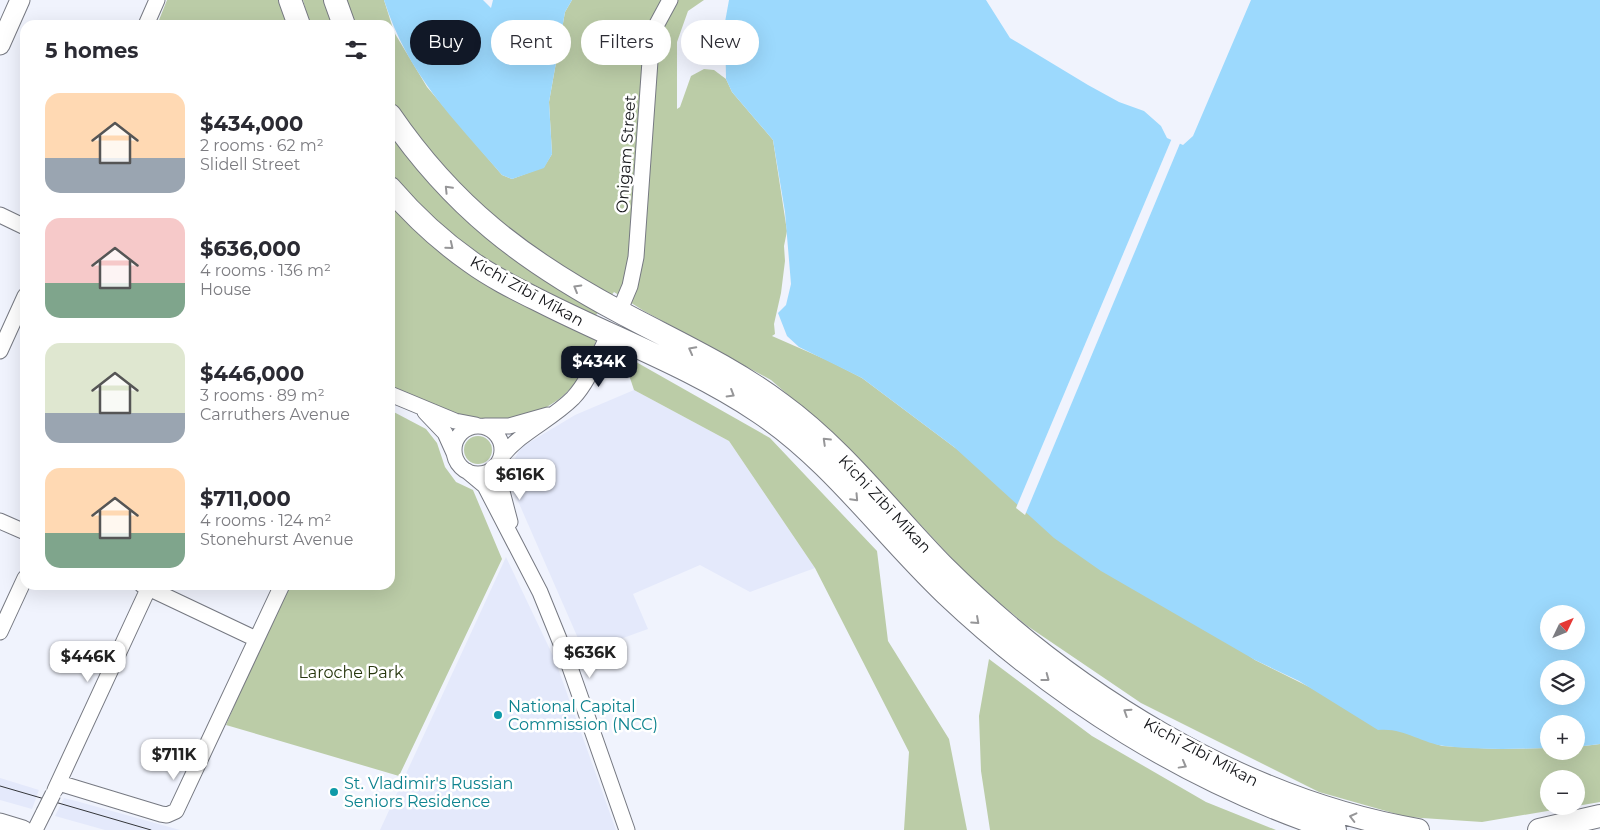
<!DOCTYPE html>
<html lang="en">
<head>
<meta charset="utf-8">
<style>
	body { margin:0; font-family:Montserrat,sans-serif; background:#f2f2f3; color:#2b2b33; height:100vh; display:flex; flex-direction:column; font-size:19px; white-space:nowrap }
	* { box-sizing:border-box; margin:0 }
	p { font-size:16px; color:#7c7c81 }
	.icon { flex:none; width:28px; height:28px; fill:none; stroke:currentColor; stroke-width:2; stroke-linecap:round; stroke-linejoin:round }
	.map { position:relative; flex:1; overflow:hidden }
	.drawer { position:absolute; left:20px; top:20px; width:375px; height:570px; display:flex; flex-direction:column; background:#fff; border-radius:15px; box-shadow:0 5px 20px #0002 }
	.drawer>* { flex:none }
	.top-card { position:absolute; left:410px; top:20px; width:475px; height:45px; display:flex; gap:10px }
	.needle { width:32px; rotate:47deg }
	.buttons { position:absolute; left:1540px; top:605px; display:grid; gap:10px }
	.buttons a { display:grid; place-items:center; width:45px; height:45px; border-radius:50%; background:#fff; box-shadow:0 5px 20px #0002; font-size:25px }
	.price { position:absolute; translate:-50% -42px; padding:0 11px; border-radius:10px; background:#fff; color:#222; font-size:16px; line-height:32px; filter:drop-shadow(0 1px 2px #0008) }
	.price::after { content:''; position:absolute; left:50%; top:30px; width:15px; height:11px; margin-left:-8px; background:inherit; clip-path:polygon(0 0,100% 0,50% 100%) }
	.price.active { background:#111827; color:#fff }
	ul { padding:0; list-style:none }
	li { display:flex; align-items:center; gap:15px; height:125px; padding:0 25px }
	li span { display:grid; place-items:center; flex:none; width:140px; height:100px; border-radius:15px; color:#555 }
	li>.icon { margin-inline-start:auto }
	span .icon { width:60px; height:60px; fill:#fffc; stroke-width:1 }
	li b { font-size:21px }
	h2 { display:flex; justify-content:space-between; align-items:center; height:60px; padding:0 25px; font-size:21px }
	.pill { padding:0 18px; border-radius:22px; background:#fff; box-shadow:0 5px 20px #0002; font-size:18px; line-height:45px }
	.pill.active { background:#111827; color:#fff }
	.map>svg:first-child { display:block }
</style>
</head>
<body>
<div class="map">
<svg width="1600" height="830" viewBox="0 0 1600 830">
	<rect width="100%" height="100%" fill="#f0f3fd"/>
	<path fill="#e4e9fb" d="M 634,390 L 729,441 L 815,568 L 750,592 L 700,565 L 633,594 L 648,629 L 584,652 L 507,476 L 520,448 L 575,415 Z
		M 506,557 L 555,660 L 616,830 L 380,830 Z
		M 0,778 L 39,790 L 32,809 L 0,800 Z
		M 64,798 L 76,801 L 180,830 L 105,830 L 55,816 Z"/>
	<path fill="#bbcca7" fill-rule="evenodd" d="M 167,0 L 278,0 L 288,25 L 157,25 Z
		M 303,0 L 384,0 L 394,32 L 427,87 L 502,175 L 512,179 L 544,167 L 552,154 L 549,102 L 565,12 L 572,0 L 704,0 L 688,11 L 677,42 L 677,109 L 680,107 L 691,76 L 704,69 L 714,70 L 726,79 L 732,92 L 773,140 L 787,231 L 784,246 L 785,261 L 781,293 L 774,324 L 775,334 L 772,336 L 829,361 L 862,378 L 954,447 L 1255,660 L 1392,728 L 1442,746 L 1496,749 L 1549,748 L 1549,751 L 1576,751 L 1576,747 L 1600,744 L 1600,802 L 1482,822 L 1407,817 L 1319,792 L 1141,703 L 1026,625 L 973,581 L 850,449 L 771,380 L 644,311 L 614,292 L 593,319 L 479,258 L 410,199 L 390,174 L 390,25 L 310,25 ZM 1549,779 L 1576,779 L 1576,806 L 1549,806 Z
		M 390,202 L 597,338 C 592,352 587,367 578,379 C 553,415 506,427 464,417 C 439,411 414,396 390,385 Z
		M 622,354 L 770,438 L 877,551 L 888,641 L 949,739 L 967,830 L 904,830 L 909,752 L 815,568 L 729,441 L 634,390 Z
		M 390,410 L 426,429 L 437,443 L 445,467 L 456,482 L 473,490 L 502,559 L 399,776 L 226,725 L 286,585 L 390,585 Z
		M464 450a14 14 0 1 1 28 0a14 14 0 1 1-28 0Z
		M 989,659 L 1092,736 L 1206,802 L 1276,830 L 990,830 L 981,771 L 979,716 Z"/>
	<path fill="#9cd9fd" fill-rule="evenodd" d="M 384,0 L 483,0 L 491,8 L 493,0 L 572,0 L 565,12 L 549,102 L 552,154 L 544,168 L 512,179 L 502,175 C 452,117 408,75 384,0 Z
		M 729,0 L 986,0 L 1010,38 L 1088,85 L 1119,102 L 1144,111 L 1161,126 L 1167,138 L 1183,145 L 1193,136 L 1251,0 L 1600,0 L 1600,744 L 1576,747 L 1576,724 L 1549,724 L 1549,748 C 1514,749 1479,750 1445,746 C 1421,743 1403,727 1378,730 L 1299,681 L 1255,660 L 1101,571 L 1054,538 L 954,447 L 862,378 L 799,347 L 787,336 L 778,313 L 786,305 L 791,284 L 785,212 L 773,140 L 732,92 L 726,79 L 725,22 ZM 1549,614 L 1576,614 L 1576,641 L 1549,641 ZM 1549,669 L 1576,669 L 1576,696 L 1549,696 Z"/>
	<path fill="#f0f3fd" d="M 1172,138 L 1181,141 L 1025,515 L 1016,508 Z"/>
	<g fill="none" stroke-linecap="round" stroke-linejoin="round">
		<g stroke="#767982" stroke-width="17">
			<path id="minor" d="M 146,25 L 157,0
				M 0,215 L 25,227
				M 619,312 L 630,286 L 636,257 L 651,47 L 657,24 L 670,0
				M 0,351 L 25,296
				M 390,394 L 455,421 L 476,425
				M 425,412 L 445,433 L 454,453
				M454 450a24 24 0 1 1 48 0a24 24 0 1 1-48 0Z
				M 485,426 L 509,426 L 548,415
				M 502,456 C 521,432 551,420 573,398 C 589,381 598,355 609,334
				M 499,463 L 499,480 L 510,522
				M 467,471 L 485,486 L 540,592 L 566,656 L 627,830
				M 0,521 L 25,532
				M 142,585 L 256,639
				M 0,632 L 25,578
				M 59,783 L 161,814 L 167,815 L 176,811 L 282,585
				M 55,790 L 150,585
				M 35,830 L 44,812"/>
		</g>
		<g stroke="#767982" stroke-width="21">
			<path id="major" d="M 0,45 L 20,0
				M 0,823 L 23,830"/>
		</g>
		<g stroke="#767982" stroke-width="24">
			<path id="highway" d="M 290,0 L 299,25
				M 335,0 L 344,25
				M 390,115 C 453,207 523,260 620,312 C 674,341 732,367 781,404 C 843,449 890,512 944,567 C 1070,692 1241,800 1418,830
				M 390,188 C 414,216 441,241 471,262 C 493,278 518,290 542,302 C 615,339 692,367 759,412 C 832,461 883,534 946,594 C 1057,699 1189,782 1335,830
				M 1539,830 L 1600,816"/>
		</g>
		<use href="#minor" stroke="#fff" stroke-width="15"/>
		<use href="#major" stroke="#fff" stroke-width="19"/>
		<use href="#highway" stroke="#fff" stroke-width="22"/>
		<path stroke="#333539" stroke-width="1" d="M 0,786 L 151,830"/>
		<g stroke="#767982" stroke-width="17" stroke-linecap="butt">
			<path id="minor-bridge" d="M 44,812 L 53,794"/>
		</g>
		<use href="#minor-bridge" stroke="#fff" stroke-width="15"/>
	</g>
	<defs><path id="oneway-chevron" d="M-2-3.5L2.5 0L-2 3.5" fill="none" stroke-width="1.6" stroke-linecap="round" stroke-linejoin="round" transform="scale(1.25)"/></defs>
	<g stroke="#969698">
		<use href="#oneway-chevron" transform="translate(448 189) rotate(-134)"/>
		<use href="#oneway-chevron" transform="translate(450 246) rotate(39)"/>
		<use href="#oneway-chevron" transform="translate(577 288) rotate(-150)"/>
		<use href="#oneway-chevron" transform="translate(692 350) rotate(-152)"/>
		<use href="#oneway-chevron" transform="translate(731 394) rotate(31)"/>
		<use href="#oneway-chevron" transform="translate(826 441) rotate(-136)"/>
		<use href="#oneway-chevron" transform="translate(855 498) rotate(47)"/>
		<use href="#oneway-chevron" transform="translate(976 621) rotate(42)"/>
		<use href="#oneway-chevron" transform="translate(1046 678) rotate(37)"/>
		<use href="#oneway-chevron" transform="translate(1127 712) rotate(-147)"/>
		<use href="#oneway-chevron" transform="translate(1183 765) rotate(29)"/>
		<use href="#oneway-chevron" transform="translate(1353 817) rotate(-166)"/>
	</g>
	<g fill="#0f9aa8" stroke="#fff" stroke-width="2">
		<circle cx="498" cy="715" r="5"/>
		<circle cx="334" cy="792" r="5"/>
	</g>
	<g text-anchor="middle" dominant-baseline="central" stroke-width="5" stroke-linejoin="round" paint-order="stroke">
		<g font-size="16" fill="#15161a" stroke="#fff">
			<text transform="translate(626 154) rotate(-86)">Onigam Street</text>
			<text transform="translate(527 291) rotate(29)">Kichi Zībī Mīkan</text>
			<text transform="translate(885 504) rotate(47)">Kichi Zībī Mīkan</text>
			<text transform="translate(1201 752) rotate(28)">Kichi Zībī Mīkan</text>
		</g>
		<g font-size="16" fill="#27370e" stroke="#fff">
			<text x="351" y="672">Laroche Park</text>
		</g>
		<g font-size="16" fill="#0d838f" stroke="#fff" text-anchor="start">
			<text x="508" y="706">National Capital<tspan x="508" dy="18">Commission (NCC)</tspan></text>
			<text x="344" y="783">St. Vladimir's Russian<tspan x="344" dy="18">Seniors Residence</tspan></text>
		</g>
	</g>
</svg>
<div class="buttons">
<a><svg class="needle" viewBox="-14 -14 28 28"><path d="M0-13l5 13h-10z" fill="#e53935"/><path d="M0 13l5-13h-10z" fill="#7c7c81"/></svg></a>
<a><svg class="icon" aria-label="layers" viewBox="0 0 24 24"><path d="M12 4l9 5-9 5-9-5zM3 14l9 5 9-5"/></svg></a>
<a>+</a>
<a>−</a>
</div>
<b class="price active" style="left:599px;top:388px">$434K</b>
<b class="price" style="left:520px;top:501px">$616K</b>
<b class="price" style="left:590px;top:679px">$636K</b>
<b class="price" style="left:88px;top:683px">$446K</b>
<b class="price" style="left:174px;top:781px">$711K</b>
<div class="top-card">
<a class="pill active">Buy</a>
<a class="pill">Rent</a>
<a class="pill">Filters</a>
<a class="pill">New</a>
</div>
<section class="drawer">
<h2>5 homes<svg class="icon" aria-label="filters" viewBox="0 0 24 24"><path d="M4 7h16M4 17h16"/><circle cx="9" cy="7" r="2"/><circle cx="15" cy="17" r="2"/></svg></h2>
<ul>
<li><span style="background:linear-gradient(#ffd9b3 65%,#9aa5b1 0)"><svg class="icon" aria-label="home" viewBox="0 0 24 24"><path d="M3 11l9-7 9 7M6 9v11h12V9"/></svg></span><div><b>$434,000</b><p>2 rooms · 62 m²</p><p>Slidell Street</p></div></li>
<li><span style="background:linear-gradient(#f6c9c9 65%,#7fa58c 0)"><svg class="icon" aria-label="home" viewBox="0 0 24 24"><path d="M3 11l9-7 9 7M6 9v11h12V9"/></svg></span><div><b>$636,000</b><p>4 rooms · 136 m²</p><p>House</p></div></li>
<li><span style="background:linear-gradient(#dfe7d0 70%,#9aa5b1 0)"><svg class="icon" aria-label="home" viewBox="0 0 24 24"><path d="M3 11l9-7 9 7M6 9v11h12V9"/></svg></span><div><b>$446,000</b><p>3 rooms · 89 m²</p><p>Carruthers Avenue</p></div></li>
<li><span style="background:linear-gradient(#ffd9b3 65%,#7fa58c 0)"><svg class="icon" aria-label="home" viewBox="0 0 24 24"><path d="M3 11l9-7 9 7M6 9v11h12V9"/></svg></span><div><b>$711,000</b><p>4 rooms · 124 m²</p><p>Stonehurst Avenue</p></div></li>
</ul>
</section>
</div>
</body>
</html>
